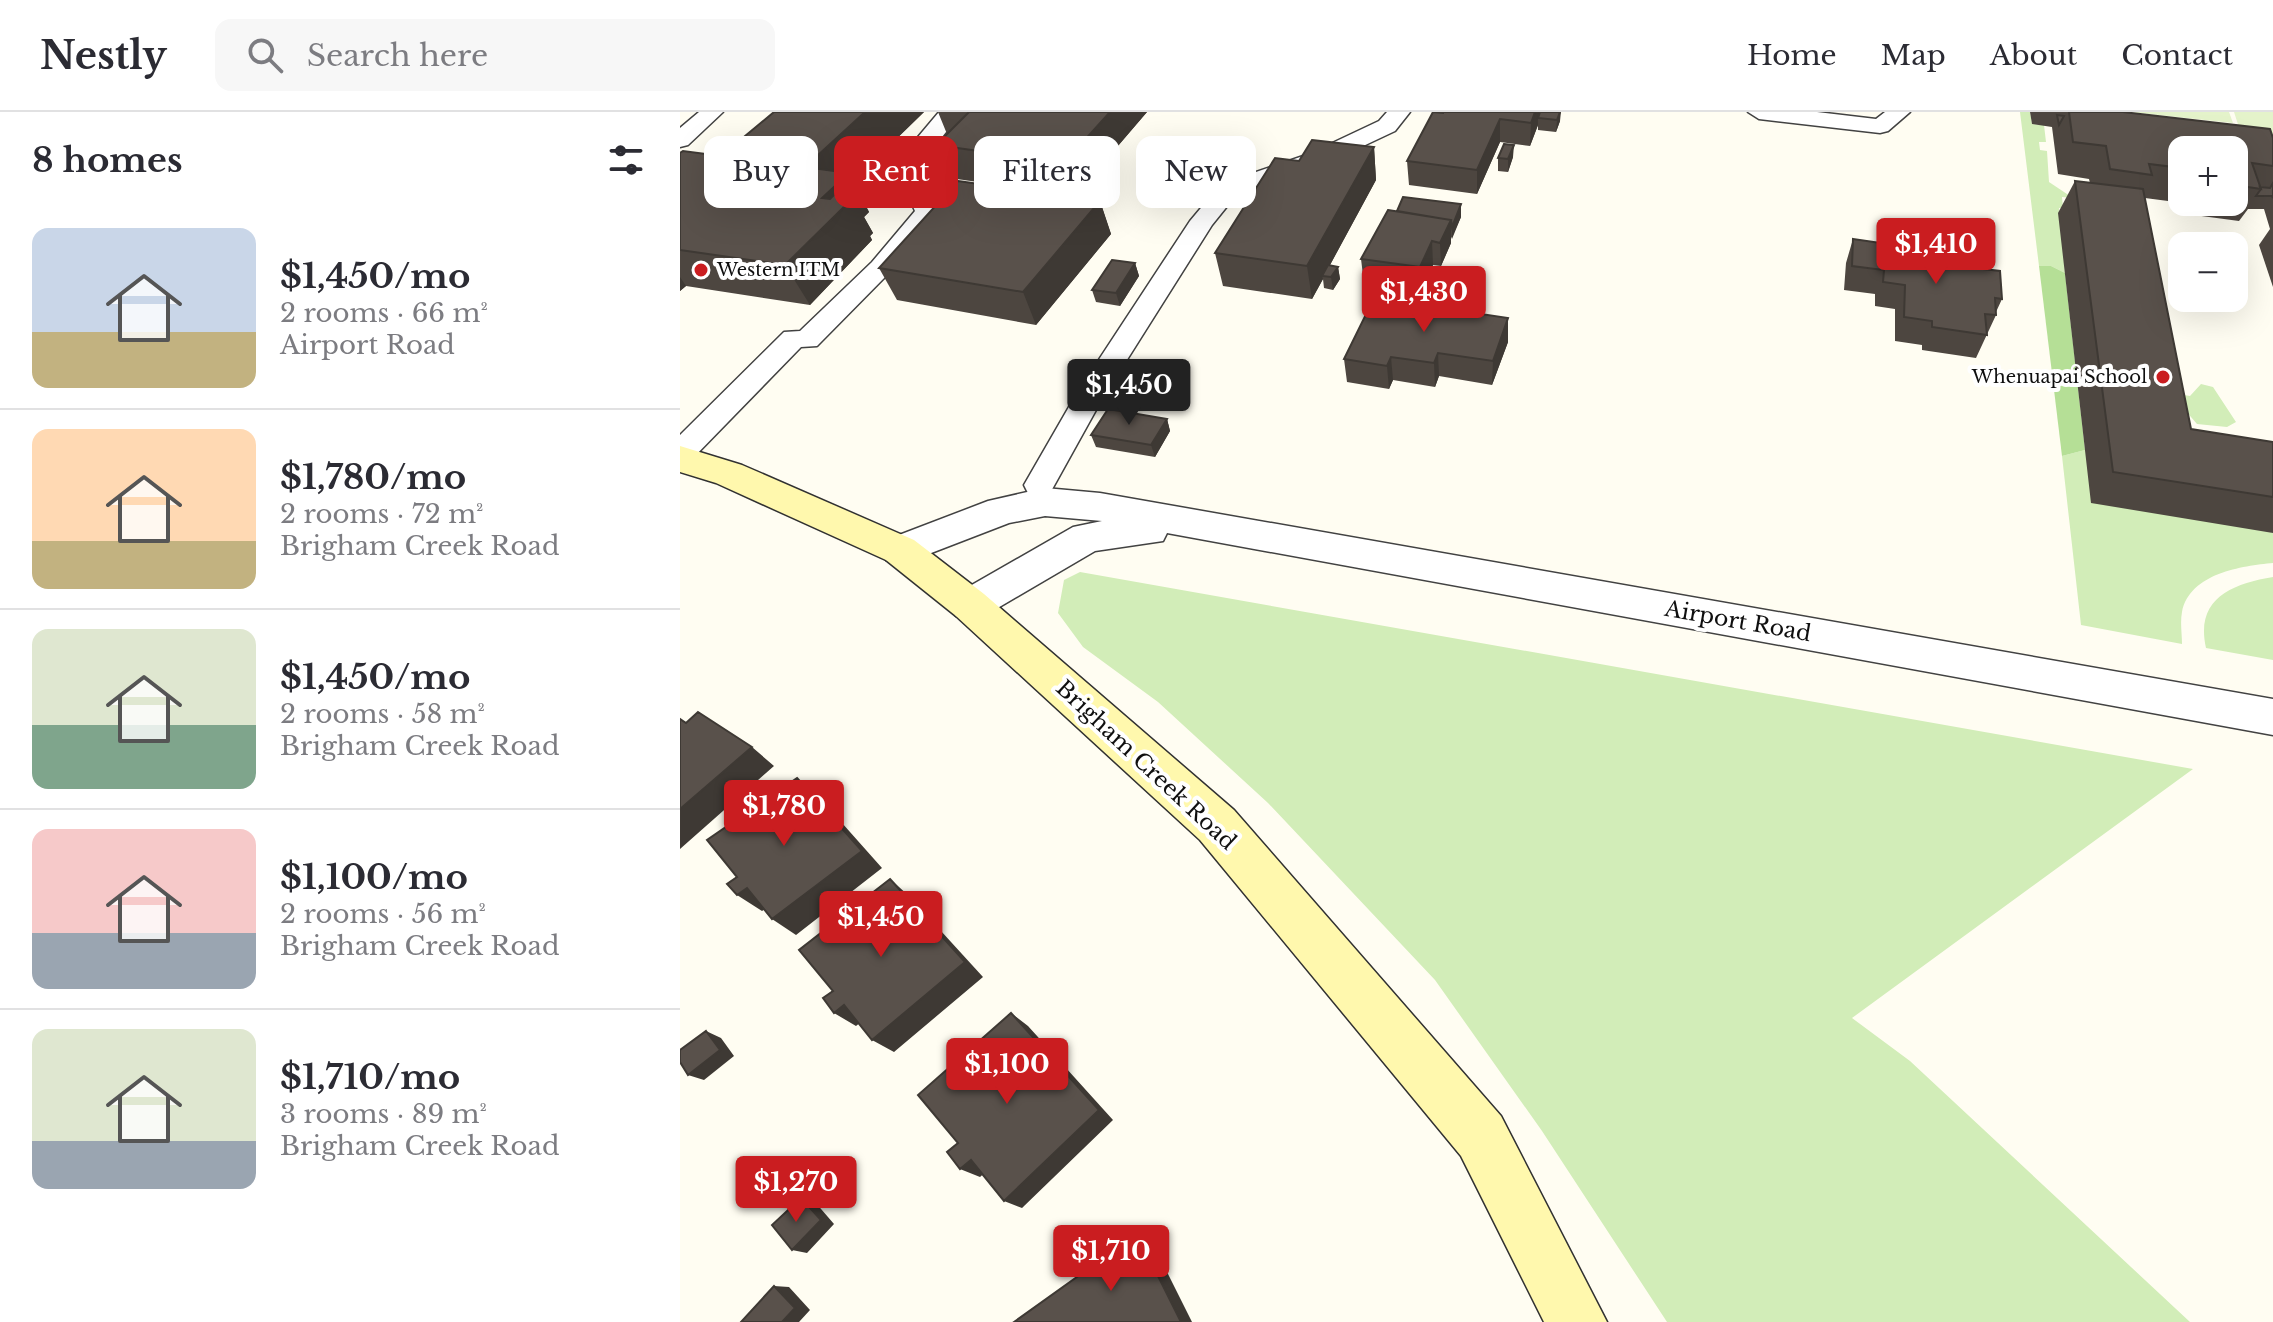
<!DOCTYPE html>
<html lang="en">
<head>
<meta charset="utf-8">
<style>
	body { margin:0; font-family:"Libre Baskerville",serif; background:#f7f7f7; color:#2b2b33; height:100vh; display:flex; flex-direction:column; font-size:30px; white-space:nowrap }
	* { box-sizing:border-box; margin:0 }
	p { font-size:26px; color:#7c7c81 }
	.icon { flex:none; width:44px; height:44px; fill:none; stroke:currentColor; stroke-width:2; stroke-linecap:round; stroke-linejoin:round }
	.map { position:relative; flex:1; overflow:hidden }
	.side { display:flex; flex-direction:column; background:#fff; width:680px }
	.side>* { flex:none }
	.hud { position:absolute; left:24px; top:24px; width:760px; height:72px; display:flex; gap:16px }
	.tools { position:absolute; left:1488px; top:24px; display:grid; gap:16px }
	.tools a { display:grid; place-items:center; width:80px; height:80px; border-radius:16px; background:#fff; box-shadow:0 8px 32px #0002; font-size:40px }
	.price { position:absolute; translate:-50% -68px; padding:0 18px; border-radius:8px; background:#ca1d20; color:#fff; font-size:26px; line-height:52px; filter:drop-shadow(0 2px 4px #0008) }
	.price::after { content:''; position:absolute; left:50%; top:48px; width:24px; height:18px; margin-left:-12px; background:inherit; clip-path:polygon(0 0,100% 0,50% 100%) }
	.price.current { background:#222; color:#fff }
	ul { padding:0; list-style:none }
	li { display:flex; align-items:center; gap:24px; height:200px; padding:0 32px }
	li+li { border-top:2px solid #e1e1e2 }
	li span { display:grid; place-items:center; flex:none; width:224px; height:160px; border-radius:16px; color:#555 }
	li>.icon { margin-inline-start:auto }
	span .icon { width:96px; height:96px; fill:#fffc; stroke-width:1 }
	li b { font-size:34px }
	h2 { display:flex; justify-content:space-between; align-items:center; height:96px; padding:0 32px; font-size:34px }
	.chip { padding:0 28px; border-radius:16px; background:#fff; box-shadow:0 8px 32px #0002; font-size:28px; line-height:72px }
	.chip.current { background:#ca1d20; color:#fff }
	header { display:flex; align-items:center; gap:48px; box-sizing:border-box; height:112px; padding:0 40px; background:#fff; border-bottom:2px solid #e1e1e2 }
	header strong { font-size:38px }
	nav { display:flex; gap:44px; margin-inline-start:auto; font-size:28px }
	.search { width:560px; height:72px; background:#f7f7f7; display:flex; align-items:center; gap:20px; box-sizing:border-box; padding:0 28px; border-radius:16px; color:#7c7c81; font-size:30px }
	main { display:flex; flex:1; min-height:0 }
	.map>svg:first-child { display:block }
</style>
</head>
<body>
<header>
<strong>Nestly</strong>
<div class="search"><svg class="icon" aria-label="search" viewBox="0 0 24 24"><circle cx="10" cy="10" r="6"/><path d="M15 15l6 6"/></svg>Search here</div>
<nav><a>Home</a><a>Map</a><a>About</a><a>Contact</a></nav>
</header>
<main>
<section class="side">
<h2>8 homes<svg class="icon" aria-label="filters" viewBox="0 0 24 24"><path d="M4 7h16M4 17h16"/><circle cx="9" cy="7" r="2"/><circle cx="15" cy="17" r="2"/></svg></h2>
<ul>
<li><span style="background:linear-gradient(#c9d6e8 65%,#c2b280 0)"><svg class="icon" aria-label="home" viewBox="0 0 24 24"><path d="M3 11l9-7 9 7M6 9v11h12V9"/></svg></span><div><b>$1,450/mo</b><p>2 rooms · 66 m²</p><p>Airport Road</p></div></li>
<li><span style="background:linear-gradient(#ffd9b3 70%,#c2b280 0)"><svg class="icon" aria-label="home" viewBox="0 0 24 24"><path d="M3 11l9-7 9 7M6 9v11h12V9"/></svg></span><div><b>$1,780/mo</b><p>2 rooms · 72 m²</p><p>Brigham Creek Road</p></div></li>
<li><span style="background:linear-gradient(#dfe7d0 60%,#7fa58c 0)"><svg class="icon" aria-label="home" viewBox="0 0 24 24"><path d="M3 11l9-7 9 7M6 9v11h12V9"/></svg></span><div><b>$1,450/mo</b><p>2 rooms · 58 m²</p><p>Brigham Creek Road</p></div></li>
<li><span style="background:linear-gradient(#f6c9c9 65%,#9aa5b1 0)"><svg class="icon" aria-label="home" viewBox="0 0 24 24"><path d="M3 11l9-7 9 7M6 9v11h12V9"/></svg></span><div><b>$1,100/mo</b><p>2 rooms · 56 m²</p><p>Brigham Creek Road</p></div></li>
<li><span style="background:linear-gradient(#dfe7d0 70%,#9aa5b1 0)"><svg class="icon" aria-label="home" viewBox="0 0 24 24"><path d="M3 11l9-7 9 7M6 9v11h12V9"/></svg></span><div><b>$1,710/mo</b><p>3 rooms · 89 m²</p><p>Brigham Creek Road</p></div></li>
</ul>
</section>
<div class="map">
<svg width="1593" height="1210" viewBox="0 0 1593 1210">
	<rect width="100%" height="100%" fill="#fffdf2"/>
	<path fill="#d2edb8" d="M 1340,0 L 1350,0 L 1352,12 L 1364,13 L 1366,30 L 1359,30 L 1360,38 L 1367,39 L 1369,70 L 1393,86 L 1382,85 L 1383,96 L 1379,96 L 1385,161 L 1371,154 L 1359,154 Z
		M 1521,272 L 1533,275 L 1556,310 L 1547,315 L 1517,312 L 1505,298 L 1504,283 L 1510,284 Z
		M 1405,338 L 1593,421 L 1593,451 C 1562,454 1510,461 1502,500 C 1500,510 1502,522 1502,532 L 1401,513 L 1382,344 Z
		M 400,460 L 1513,657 L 1172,906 L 1230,949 L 1510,1210 L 987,1210 L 862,1019 L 755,868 L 588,691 L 478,590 L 403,535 L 378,501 L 384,468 Z
		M 1593,465 L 1593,548 L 1526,536 C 1515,487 1551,472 1593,465 Z"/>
	<path fill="#b5df96" d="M 1359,154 L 1371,154 L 1385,161 L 1405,338 L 1382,344 Z"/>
	<path fill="#e4f3ca" d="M 1450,0 L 1549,0 L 1553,11 Z
		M 1554,0 L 1593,0 L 1593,40 L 1566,37 Z"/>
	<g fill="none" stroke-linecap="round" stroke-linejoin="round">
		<g stroke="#424242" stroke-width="3">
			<path id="service" d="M 19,0 L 43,0 L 8,33 L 0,35 L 0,16 Z
				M 259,0 L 282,0 L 246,45 L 248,75 L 259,100 L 256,105 L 210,160 L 137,234 L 121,235 L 11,348 L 0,351 L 0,323 L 104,220 L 120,219 L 192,150 L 235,99 L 224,75 L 222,44 Z
				M 707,0 L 730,0 L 715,19 L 645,52 L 557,82 L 532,113 L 421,289 L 370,381 L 359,384 L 348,381 L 344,373 L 397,281 L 510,109 L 541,72 L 629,42 L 699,9 Z
				M 1068,0 L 1137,0 L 1196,7 L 1205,0 L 1230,0 L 1208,19 L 1200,21 L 1079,7 Z"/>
		</g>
		<g stroke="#424242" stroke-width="3">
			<path id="minor" d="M 365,376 L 420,381 L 1593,587 L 1593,623 L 487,421 L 483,429 L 415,439 L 304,504 L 290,509 L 276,504 L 270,493 L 276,482 L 393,415 L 422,409 L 365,404 L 329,411 L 220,453 L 206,448 L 200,438 L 206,428 L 308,389 Z"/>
		</g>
		<g stroke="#313131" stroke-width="3">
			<path id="secondary" d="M 0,334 L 62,353 L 234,428 L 304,482 L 554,698 L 821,1004 L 927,1210 L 864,1210 L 781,1044 L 520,728 L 276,504 L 206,448 L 36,371 L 0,360 Z"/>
		</g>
		<use href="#service" fill="#fff" fill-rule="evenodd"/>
		<use href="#minor" fill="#fff" fill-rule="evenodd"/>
		<use href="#secondary" fill="#fff8ad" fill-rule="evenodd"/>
	</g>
	<path fill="#4d4640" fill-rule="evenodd" d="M 94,0 L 244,0 L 173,69 L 189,100 L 184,105 L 193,121 L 190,124 L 192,128 L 130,193 L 6,174 L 0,179 L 0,41 L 41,44 Z
		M 258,0 L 467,0 L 395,84 L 270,66 L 256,33 L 267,22 Z
		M 763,0 L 881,0 L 880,9 L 876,20 L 858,18 L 858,13 L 850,34 L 820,30 L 797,82 L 729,73 L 727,49 Z
		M 1350,0 L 1443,0 L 1593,26 L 1593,175 L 1579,133 L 1590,117 L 1584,97 L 1568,97 L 1559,109 L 1514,103 L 1511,92 L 1465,86 L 1511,317 L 1593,330 L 1593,421 L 1411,391 L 1378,101 L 1395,69 L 1410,71 L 1409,67 L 1378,62 L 1372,15 L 1352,12 ZM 1502,38 L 1554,38 L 1554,90 L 1502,90 Z
		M 694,35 L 696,68 L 650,153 L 658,155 L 660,167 L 653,178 L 644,176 L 643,167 L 632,187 L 543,174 L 535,141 L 619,49 Z
		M 833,45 L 828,60 L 818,59 L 818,46 Z
		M 420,89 L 431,122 L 356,213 L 217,188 L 199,156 Z
		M 781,92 L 781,105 L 771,127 L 771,131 L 761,154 L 753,153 L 741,178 L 684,171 L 681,147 L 717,99 Z
		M 1173,127 L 1215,145 L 1245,149 L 1250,136 L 1278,154 L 1322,187 L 1316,200 L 1316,203 L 1296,246 L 1242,238 L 1242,233 L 1215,229 L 1215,197 L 1195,194 L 1195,182 L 1164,178 L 1166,151 Z
		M 455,151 L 459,164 L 440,194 L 416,190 L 412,178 Z
		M 828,206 L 828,230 L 812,273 L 759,264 L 755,275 L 713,268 L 709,277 L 667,270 L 664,247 Z
		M 487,307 L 490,319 L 475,345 L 416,335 L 411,323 Z"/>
	<path fill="#3e3934" d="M 185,0 L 244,0 L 173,69 L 189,100 L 184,105 L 193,121 L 190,124 L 192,128 L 130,193 L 105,153 L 125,55 Z
		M 430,0 L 467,0 L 395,84 L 384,51 Z
		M 855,0 L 861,0 L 858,6 L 858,13 L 850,34 L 851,11 Z
		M 880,0 L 880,9 L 876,20 L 877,8 Z
		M 820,7 L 820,30 L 797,82 L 797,58 Z
		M 834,33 L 833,45 L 828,60 L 828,47 Z
		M 694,35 L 696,68 L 644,164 L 642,164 L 643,167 L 632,187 L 627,154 Z
		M 420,89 L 431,122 L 356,213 L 343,180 Z
		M 781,92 L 781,105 L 772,127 L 772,115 Z
		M 771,108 L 771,131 L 761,154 L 760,131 Z
		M 752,129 L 753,153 L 741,178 L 740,155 Z
		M 455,151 L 459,164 L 440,194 L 436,181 Z
		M 658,155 L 660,167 L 653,178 L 651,165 Z
		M 0,165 L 6,174 L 0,179 Z
		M 828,206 L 828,230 L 812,273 L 813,249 Z
		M 758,241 L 759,264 L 755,275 L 754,251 Z
		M 711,245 L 713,268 L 709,277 L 707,254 Z
		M 487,307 L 490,319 L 475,345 L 471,333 Z
		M 72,635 L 94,654 L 0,737 L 0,697 Z
		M 117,666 L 138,684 L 202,756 L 116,823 L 92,807 Z
		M 210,767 L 229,784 L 303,865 L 214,940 L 192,928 Z
		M 67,776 L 91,793 L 82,799 L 57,783 Z
		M 164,893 L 186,906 L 176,914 L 154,901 Z
		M 331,901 L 348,914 L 433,1008 L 342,1096 L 324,1089 Z
		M 26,919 L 41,926 L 54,944 L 24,968 L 8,963 Z
		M 291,1048 L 310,1056 L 300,1065 L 280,1057 Z
		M 121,1086 L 135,1090 L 154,1112 L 127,1141 L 112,1138 Z
		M 457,1122 L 471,1128 L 512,1210 L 501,1210 Z
		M 94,1174 L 109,1175 L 130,1198 L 119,1210 L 102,1210 Z"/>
	<path fill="#59514b" stroke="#3e3934" stroke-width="2" d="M 94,0 L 185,0 L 125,55 L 169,61 L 142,86 L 150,87 L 157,80 L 172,82 L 166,88 L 171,88 L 105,153 L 0,138 L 0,41 L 3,39 L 41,44 Z
		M 289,0 L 430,0 L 384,51 L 256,33 Z
		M 753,0 L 763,1 L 763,0 L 855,0 L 851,11 L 820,7 L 797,58 L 727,49 Z
		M 860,0 L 880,0 L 877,8 L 858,6 Z
		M 1389,0 L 1443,0 L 1590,17 L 1593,26 L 1593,54 L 1572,51 L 1581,77 L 1554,73 L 1554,38 L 1502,38 L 1502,56 L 1469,52 L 1472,63 L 1430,57 L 1426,34 L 1393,30 Z
		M 1377,3 L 1384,4 L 1379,13 Z
		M 632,28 L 694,35 L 627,154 L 535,141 L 595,46 L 619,49 Z
		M 824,32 L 834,33 L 828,47 L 818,46 Z
		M 278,69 L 420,89 L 343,180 L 199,156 Z
		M 1395,69 L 1463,77 L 1511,317 L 1593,330 L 1593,385 L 1433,360 Z
		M 1593,71 L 1593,86 L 1592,84 L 1576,84 L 1581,77 L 1580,75 L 1590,76 Z
		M 723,85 L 781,92 L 772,115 L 771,108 L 717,99 Z
		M 708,98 L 771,108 L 760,131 L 752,129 L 740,155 L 681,147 Z
		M 1173,127 L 1215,133 L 1215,145 L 1250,150 L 1250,136 L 1277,139 L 1278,154 L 1320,159 L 1322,187 L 1315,186 L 1316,203 L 1305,202 L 1307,223 L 1252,215 L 1252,209 L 1224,205 L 1225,173 L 1203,170 L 1204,158 L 1172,154 Z
		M 432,148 L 455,151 L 436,181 L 412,178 Z
		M 648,153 L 658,155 L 651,165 L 642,164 Z
		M 694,186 L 828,206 L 813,249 L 758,241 L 754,251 L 711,245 L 707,254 L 664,247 Z
		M 428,297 L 487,307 L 471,333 L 411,323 Z
		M 18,600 L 72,635 L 0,697 L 0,607 L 6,611 Z
		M 117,666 L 182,739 L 92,807 L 67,776 L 57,783 L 47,772 L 57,765 L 27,728 Z
		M 210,767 L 285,850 L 192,928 L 164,893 L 154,901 L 143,886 L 153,879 L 119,838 Z
		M 331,901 L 419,998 L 324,1089 L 291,1048 L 280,1057 L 267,1040 L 278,1031 L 238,983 Z
		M 26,919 L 40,938 L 8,963 L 0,950 L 0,938 Z
		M 121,1086 L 141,1108 L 112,1138 L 92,1113 Z
		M 457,1122 L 501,1210 L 334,1210 Z
		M 94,1174 L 115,1196 L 102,1210 L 61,1210 Z"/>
	<g fill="#ca1d20" stroke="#fff" stroke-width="3">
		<circle cx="21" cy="158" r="8"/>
		<circle cx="1483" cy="265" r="8"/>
	</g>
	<g text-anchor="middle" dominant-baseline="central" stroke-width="8" stroke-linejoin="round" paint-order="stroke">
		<g font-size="18" fill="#0f0f0f" stroke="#fff" text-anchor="start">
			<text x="37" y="158">Western ITM</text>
			<text x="1467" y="265" text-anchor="end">Whenuapai School</text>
		</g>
		<g font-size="22" fill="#0f0f0f" stroke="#fff">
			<text transform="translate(1058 509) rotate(10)">Airport Road</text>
			<text transform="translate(466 653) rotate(43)">Brigham Creek Road</text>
		</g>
	</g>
</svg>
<div class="tools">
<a>+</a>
<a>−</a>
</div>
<b class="price" style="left:1256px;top:174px">$1,410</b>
<b class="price" style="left:744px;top:222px">$1,430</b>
<b class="price current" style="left:449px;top:315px">$1,450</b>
<b class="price" style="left:104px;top:736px">$1,780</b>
<b class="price" style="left:201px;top:847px">$1,450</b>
<b class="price" style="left:327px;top:994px">$1,100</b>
<b class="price" style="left:116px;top:1112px">$1,270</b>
<b class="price" style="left:431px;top:1181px">$1,710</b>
<div class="hud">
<a class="chip">Buy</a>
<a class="chip current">Rent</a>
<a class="chip">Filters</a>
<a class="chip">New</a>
</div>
</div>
</main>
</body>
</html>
